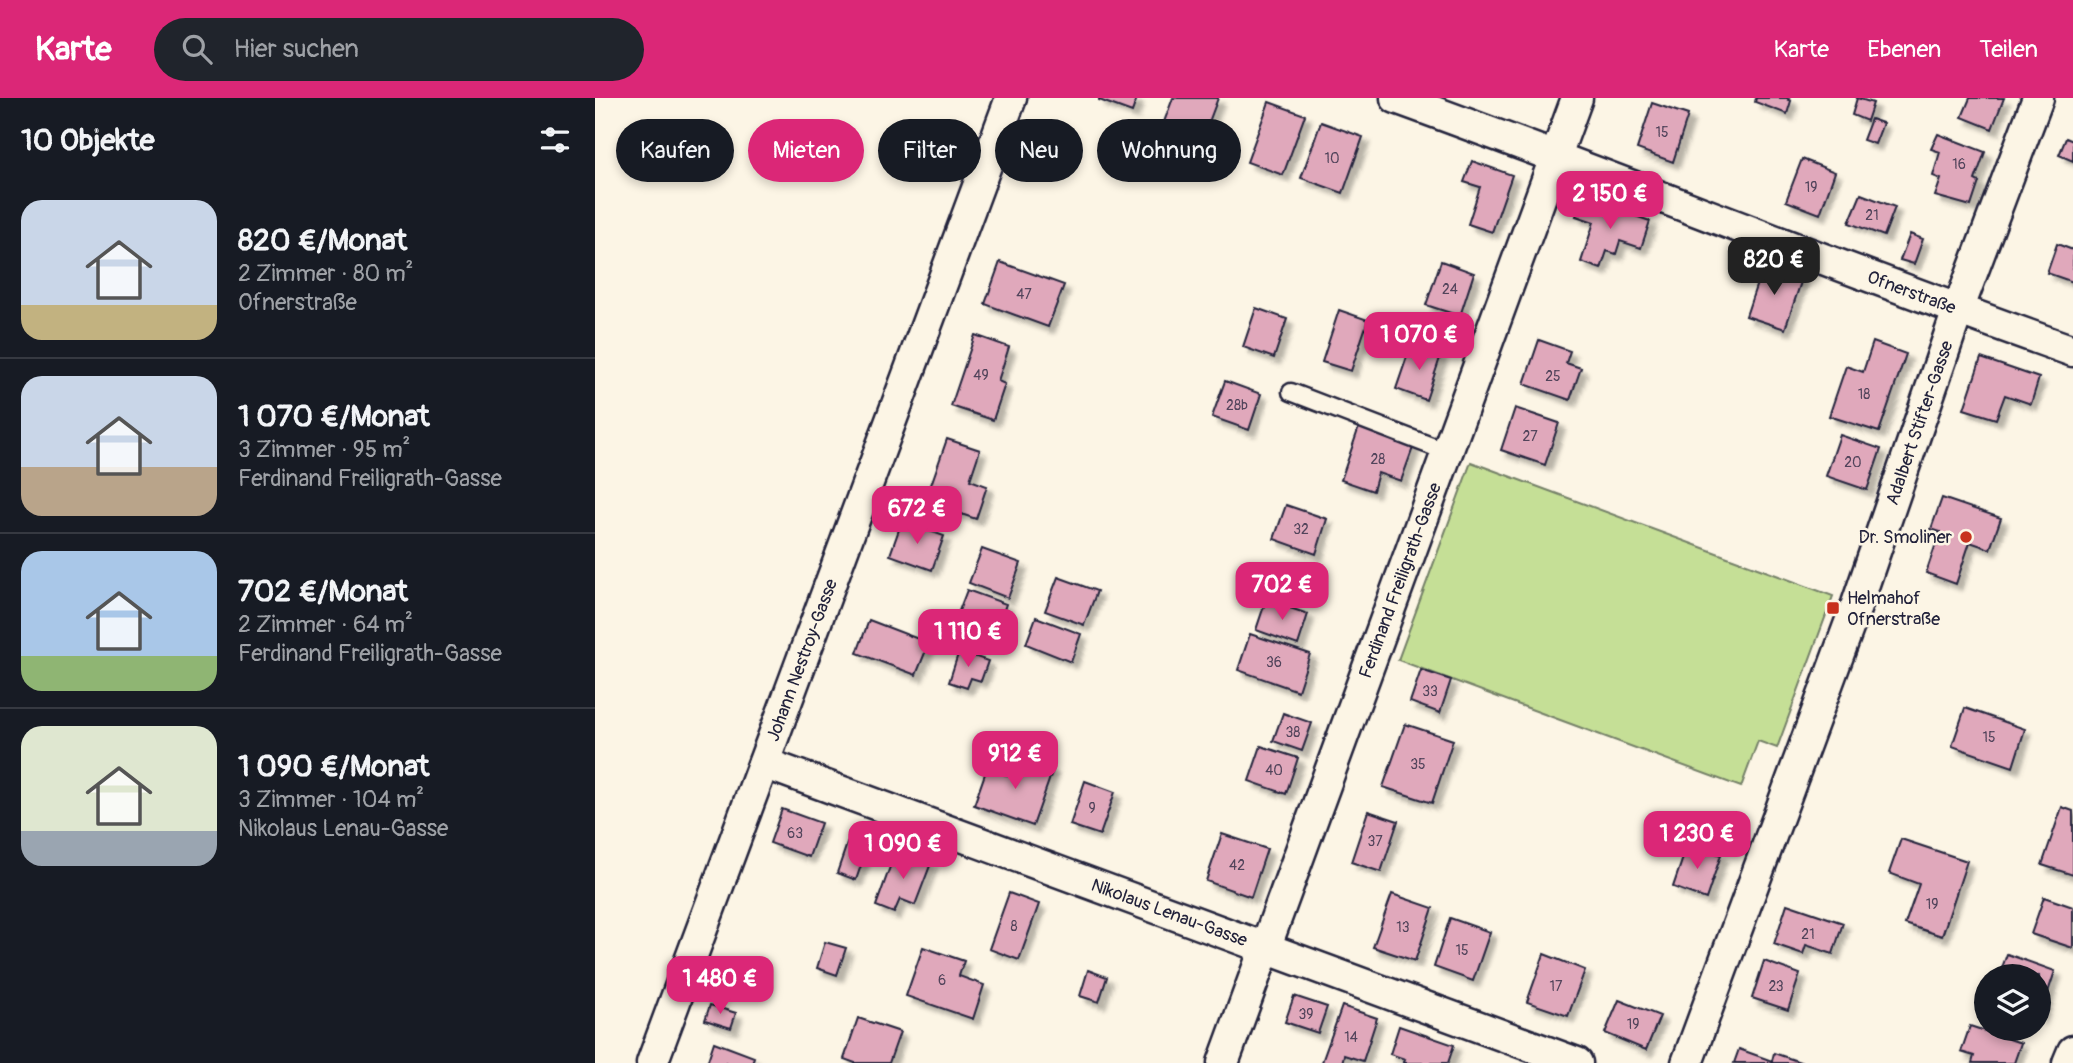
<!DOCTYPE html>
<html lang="de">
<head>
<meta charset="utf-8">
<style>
	body { margin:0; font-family:Pangolin,sans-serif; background:#20242c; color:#f1f3f6; height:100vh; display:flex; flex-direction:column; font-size:26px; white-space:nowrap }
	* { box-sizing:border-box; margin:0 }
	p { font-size:23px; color:#9ea1a6 }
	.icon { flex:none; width:38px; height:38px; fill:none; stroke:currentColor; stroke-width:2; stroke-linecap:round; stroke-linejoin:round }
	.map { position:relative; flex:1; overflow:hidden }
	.sheet { display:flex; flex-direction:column; background:#171b24; width:595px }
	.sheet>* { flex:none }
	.guide { position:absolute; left:21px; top:21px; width:665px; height:63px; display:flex; gap:14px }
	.controls { position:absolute; left:1379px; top:866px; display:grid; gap:14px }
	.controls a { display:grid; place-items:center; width:77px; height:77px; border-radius:50%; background:#171b24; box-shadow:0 4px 10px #0003; font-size:35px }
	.price { position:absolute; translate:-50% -60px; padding:0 16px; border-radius:14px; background:#db2777; color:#fff; font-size:23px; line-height:46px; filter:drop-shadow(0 2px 4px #0008) }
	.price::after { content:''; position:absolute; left:50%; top:42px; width:21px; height:16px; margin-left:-10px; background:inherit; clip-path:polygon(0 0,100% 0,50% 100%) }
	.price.current { background:#222; color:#fff }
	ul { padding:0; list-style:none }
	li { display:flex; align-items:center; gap:21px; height:175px; padding:0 21px }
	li+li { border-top:2px solid #363941 }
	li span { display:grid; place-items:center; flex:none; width:196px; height:140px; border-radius:21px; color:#555 }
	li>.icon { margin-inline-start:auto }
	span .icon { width:84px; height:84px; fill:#fffc; stroke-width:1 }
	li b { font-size:30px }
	h2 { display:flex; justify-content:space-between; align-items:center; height:84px; padding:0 21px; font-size:30px }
	.chip { padding:0 24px; border-radius:32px; background:#171b24; box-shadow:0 4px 10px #0003; font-size:24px; line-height:63px }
	.chip.current { background:#db2777; color:#fff }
	header { display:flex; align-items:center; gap:42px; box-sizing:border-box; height:98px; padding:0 35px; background:#db2777; color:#fff }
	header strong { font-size:33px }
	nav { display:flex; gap:38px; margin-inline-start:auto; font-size:24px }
	.search { width:490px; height:63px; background:#20242c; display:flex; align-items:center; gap:18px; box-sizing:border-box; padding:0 24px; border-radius:38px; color:#9ea1a6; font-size:26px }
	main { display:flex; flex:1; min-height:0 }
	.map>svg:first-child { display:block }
</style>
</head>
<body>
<header>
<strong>Karte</strong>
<div class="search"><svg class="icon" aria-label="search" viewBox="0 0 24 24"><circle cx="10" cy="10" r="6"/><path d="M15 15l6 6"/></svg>Hier suchen</div>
<nav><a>Karte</a><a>Ebenen</a><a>Teilen</a></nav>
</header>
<main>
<section class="sheet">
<h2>10 Objekte<svg class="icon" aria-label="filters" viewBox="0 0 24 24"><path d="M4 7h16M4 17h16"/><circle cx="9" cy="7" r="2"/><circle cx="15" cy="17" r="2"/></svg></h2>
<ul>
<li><span style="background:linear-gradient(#c9d6e8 75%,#c2b280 0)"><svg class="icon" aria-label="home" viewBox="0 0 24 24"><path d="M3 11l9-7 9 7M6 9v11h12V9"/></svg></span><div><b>820 €/Monat</b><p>2 Zimmer · 80 m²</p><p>Ofnerstraße</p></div></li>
<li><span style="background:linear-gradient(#c9d6e8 65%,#b9a48a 0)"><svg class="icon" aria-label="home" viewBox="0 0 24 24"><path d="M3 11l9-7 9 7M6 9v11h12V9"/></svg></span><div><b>1 070 €/Monat</b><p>3 Zimmer · 95 m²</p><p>Ferdinand Freiligrath-Gasse</p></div></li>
<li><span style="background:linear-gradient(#a9c7e8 75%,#8fb573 0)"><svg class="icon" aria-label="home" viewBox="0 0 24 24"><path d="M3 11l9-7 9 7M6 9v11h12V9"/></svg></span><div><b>702 €/Monat</b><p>2 Zimmer · 64 m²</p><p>Ferdinand Freiligrath-Gasse</p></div></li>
<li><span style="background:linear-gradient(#dfe7d0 75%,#9aa5b1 0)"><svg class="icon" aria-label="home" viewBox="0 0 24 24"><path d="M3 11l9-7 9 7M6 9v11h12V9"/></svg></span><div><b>1 090 €/Monat</b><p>3 Zimmer · 104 m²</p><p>Nikolaus Lenau-Gasse</p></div></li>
</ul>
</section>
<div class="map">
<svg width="1478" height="965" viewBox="0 0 1478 965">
	<defs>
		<filter id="shadow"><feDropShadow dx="6" dy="6" stdDeviation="2" flood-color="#0004"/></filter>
	</defs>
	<rect width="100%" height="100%" fill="#fcf5e5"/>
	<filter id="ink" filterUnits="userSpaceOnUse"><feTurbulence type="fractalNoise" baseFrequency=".0143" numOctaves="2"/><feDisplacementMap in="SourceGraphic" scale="14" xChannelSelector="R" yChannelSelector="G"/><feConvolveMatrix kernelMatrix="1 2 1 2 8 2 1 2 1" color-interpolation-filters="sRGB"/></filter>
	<g filter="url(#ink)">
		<path fill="#c5df96" stroke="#748068" stroke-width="2" d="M 876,364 L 1238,498 L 1182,650 L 1163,643 L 1146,689 L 803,562 Z"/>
		<path fill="#e0a8bb" stroke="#22223b" stroke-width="2" filter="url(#shadow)" d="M 504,0 L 542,0 L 537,14 L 504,2 Z
			M 578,0 L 623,0 L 608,40 L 569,24 Z
			M 1161,0 L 1194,0 L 1193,2 L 1196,3 L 1192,16 L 1160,4 Z
			M 1262,0 L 1278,5 L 1272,23 L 1257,17 Z
			M 1375,0 L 1409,0 L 1397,31 L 1367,19 Z
			M 674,4 L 710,17 L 688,77 L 652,64 Z
			M 1057,5 L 1093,17 L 1078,64 L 1042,51 Z
			M 1276,21 L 1288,25 L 1280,46 L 1268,42 Z
			M 726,24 L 768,39 L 748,95 L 706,80 Z
			M 1343,36 L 1390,54 L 1380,82 L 1384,84 L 1376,108 L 1340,98 L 1346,81 L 1338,78 L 1345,54 L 1336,51 Z
			M 1471,40 L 1478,43 L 1478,63 L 1464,57 Z
			M 1207,61 L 1240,74 L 1225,116 L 1191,103 Z
			M 877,63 L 917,77 L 897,134 L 873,126 L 885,89 L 869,84 Z
			M 1266,96 L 1300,109 L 1289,138 L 1254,125 Z
			M 987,100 L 1055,123 L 1046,150 L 1025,143 L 1021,156 L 1012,153 L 1006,171 L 986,164 L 999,124 L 981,118 Z
			M 1315,136 L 1328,141 L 1319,166 L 1305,162 Z
			M 1462,146 L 1478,152 L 1478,184 L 1452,175 Z
			M 846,163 L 879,175 L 865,218 L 831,207 Z
			M 405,164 L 469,187 L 453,229 L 390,206 Z
			M 1168,167 L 1207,181 L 1190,231 L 1151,218 Z
			M 661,210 L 692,221 L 679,260 L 648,249 Z
			M 744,212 L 773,222 L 756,273 L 727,264 Z
			M 380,237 L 414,249 L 403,283 L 410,286 L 398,322 L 356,308 Z
			M 944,242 L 975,253 L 971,265 L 986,270 L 975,302 L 929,286 Z
			M 1278,244 L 1311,256 L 1284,334 L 1234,318 L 1251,268 L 1268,274 Z
			M 816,247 L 846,257 L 831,302 L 801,291 Z
			M 1386,260 L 1444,280 L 1436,306 L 1410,297 L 1401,321 L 1369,311 Z
			M 630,283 L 666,296 L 654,332 L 617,319 Z
			M 920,310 L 964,325 L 950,367 L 906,352 Z
			M 764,329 L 819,347 L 806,383 L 783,375 L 778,393 L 746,382 Z
			M 1245,337 L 1286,351 L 1272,392 L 1231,378 Z
			M 352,341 L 385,352 L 375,382 L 392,388 L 381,421 L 330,404 Z
			M 1347,400 L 1406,420 L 1395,451 L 1375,444 L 1361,486 L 1331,475 L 1345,434 L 1336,431 Z
			M 691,407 L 732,421 L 721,456 L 679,441 Z
			M 307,423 L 349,438 L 337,472 L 295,457 Z
			M 387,451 L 426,465 L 413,500 L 374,485 Z
			M 463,479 L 502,493 L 489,527 L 450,513 Z
			M 372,492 L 411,506 L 399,540 L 359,526 Z
			M 671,502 L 713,516 L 703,547 L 661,532 Z
			M 441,519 L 486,536 L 476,564 L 431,546 Z
			M 274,522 L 334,545 L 321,577 L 262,555 Z
			M 655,536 L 715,556 L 703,593 L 643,572 Z
			M 364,553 L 393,563 L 386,583 L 376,580 L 372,590 L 354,584 Z
			M 826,572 L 856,582 L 845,615 L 815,604 Z
			M 1370,610 L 1430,631 L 1418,669 L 1357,648 Z
			M 688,615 L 717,625 L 707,653 L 678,643 Z
			M 810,626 L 858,642 L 837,705 L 788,689 Z
			M 666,648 L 703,660 L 691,696 L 654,683 Z
			M 421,658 L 458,671 L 438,728 L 379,707 L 392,670 L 414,678 Z
			M 490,683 L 520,694 L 505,737 L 475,727 Z
			M 1467,709 L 1478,713 L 1478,777 L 1447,767 Z
			M 187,711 L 226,725 L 214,759 L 175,745 Z
			M 773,713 L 803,723 L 786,774 L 756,764 Z
			M 627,736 L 672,751 L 656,799 L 611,783 Z
			M 255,737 L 274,744 L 261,782 L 242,775 Z
			M 1306,741 L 1372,763 L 1347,838 L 1310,826 L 1324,786 L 1294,775 Z
			M 1093,745 L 1126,757 L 1111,801 L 1078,789 Z
			M 301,752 L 336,765 L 320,807 L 305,801 L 299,815 L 281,808 Z
			M 414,795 L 444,806 L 424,862 L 394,851 Z
			M 797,796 L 838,810 L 820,863 L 778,849 Z
			M 1449,799 L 1478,809 L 1478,850 L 1436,836 Z
			M 1192,806 L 1248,825 L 1238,856 L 1211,847 L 1208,856 L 1179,846 Z
			M 855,820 L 895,834 L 878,883 L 839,869 Z
			M 230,844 L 251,850 L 242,877 L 222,870 Z
			M 328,849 L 369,863 L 364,878 L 389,887 L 378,921 L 311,898 Z
			M 949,856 L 990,872 L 973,918 L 932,904 Z
			M 1412,856 L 1460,873 L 1444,921 L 1444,878 L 1404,878 Z
			M 1169,863 L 1205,876 L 1193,912 L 1157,900 Z
			M 493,872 L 512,879 L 504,904 L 485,898 Z
			M 699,898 L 732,909 L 723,935 L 690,924 Z
			M 1024,902 L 1065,918 L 1051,952 L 1010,935 Z
			M 115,907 L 141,915 L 136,930 L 110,922 Z
			M 747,908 L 782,920 L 768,963 L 749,957 L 747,965 L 729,965 L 727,964 Z
			M 263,920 L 305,934 L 294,965 L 260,965 L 249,961 Z
			M 804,928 L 859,947 L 853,965 L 808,965 L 810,961 L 795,956 Z
			M 1375,928 L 1426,945 L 1419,965 L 1377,965 L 1379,958 L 1366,954 Z
			M 119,944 L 159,959 L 157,965 L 112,965 Z
			M 1144,951 L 1177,963 L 1179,955 L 1208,965 L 1139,965 Z"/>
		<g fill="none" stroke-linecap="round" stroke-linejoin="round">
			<g stroke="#22223b" stroke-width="21">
				<path id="lane" d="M 696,294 L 852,354"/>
			</g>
			<g stroke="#22223b" stroke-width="35">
				<g id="street">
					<path id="s1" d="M 801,0 C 1028,82 1251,173 1478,253"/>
					<path id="s2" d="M 169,665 L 982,965"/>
					<path id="s3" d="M 57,965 L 416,0"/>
					<path id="s4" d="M 628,965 L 982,0"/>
					<path id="s5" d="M 1092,965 L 1262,506 L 1363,212 L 1443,0"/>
					<path d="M 1473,965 L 1478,953"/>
				</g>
			</g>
			<use href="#lane" stroke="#fcf5e5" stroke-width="16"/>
			<use href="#street" stroke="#fcf5e5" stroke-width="30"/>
		</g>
	</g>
	<g fill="#c8321e" stroke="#fcf5e5" stroke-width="2.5">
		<circle cx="1371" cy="439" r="7"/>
		<rect x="1231" y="503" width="14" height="14" rx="3.5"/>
	</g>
	<g text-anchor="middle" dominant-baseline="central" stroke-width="5" stroke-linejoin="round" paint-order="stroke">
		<g font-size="14" fill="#52445b">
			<text x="1067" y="34">15</text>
			<text x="737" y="60">10</text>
			<text x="1364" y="66">16</text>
			<text x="1216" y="89">19</text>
			<text x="1277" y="117">21</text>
			<text x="855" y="191">24</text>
			<text x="429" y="196">47</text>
			<text x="386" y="277">49</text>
			<text x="958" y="278">25</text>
			<text x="1269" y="296">18</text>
			<text x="642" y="307">28b</text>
			<text x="935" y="338">27</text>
			<text x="783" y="361">28</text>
			<text x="1258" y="364">20</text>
			<text x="706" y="431">32</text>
			<text x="679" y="564">36</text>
			<text x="835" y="593">33</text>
			<text x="698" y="634">38</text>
			<text x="1394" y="639">15</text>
			<text x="823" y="666">35</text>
			<text x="679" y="672">40</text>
			<text x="497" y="710">9</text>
			<text x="200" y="735">63</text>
			<text x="780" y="743">37</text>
			<text x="642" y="767">42</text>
			<text x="1337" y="806">19</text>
			<text x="419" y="828">8</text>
			<text x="808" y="829">13</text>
			<text x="1213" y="836">21</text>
			<text x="867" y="852">15</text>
			<text x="347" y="882">6</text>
			<text x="961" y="888">17</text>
			<text x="1181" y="888">23</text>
			<text x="711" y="916">39</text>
			<text x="1038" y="926">19</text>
			<text x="756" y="939">14</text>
		</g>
		<g font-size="18" fill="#22223b" stroke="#fcf5e5">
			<text stroke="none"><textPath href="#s1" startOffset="551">Ofnerstraße</textPath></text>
			<text stroke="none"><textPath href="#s5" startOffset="681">Adalbert Stifter-Gasse</textPath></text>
			<text stroke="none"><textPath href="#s4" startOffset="514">Ferdinand Freiligrath-Gasse</textPath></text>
			<text stroke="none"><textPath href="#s3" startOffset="430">Johann Nestroy-Gasse</textPath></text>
			<text stroke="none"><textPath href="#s2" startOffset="432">Nikolaus Lenau-Gasse</textPath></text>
		</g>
		<g font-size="18" fill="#22223b" stroke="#fcf5e5" text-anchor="end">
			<text x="1357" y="439">Dr. Smoliner</text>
			<text x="1252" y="500" text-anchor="start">Helmahof<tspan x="1252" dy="21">Ofnerstraße</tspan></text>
		</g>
	</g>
</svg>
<div class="controls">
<a><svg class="icon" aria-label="layers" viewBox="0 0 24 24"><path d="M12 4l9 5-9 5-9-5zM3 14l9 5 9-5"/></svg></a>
</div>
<b class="price" style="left:1015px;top:133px">2 150 €</b>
<b class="price current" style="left:1179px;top:199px">820 €</b>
<b class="price" style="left:824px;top:274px">1 070 €</b>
<b class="price" style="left:322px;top:448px">672 €</b>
<b class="price" style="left:687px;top:524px">702 €</b>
<b class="price" style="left:373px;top:571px">1 110 €</b>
<b class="price" style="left:420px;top:693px">912 €</b>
<b class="price" style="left:1102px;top:773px">1 230 €</b>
<b class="price" style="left:308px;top:783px">1 090 €</b>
<b class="price" style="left:125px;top:918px">1 480 €</b>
<div class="guide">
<a class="chip">Kaufen</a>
<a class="chip current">Mieten</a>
<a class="chip">Filter</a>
<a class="chip">Neu</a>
<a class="chip">Wohnung</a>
</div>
</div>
</main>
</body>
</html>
